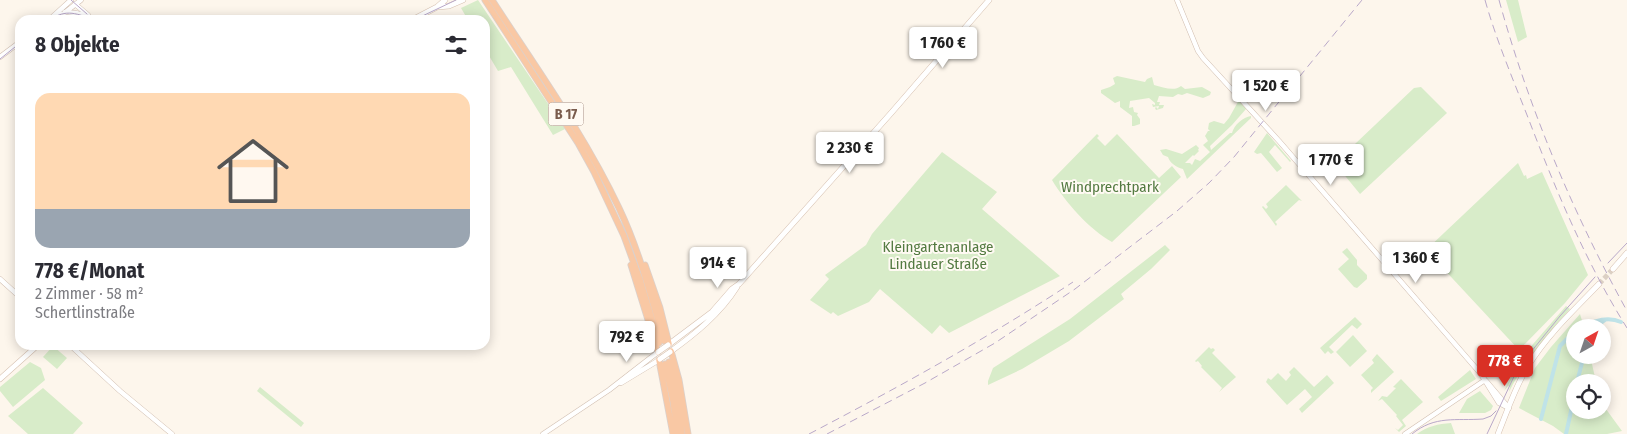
<!DOCTYPE html>
<html lang="de">
<head>
<meta charset="utf-8">
<style>
	body { margin:0; font-family:"Fira Sans Condensed",sans-serif; background:#f7f7f7; color:#2b2b33; height:100vh; display:flex; flex-direction:column; font-size:19px; white-space:nowrap }
	* { box-sizing:border-box; margin:0 }
	p { font-size:16px; color:#7c7c81 }
	.icon { flex:none; width:28px; height:28px; fill:none; stroke:currentColor; stroke-width:2; stroke-linecap:round; stroke-linejoin:round }
	.map { position:relative; flex:1; overflow:hidden }
	.drawer { position:absolute; left:15px; top:15px; width:475px; height:335px; display:flex; flex-direction:column; background:#fff; border-radius:15px; box-shadow:0 2px 12px #0003 }
	.drawer>* { flex:none }
	.needle { width:32px; rotate:40deg }
	.tools { position:absolute; left:1566px; top:319px; display:grid; gap:10px }
	.tools a { display:grid; place-items:center; width:45px; height:45px; border-radius:50%; background:#fff; box-shadow:0 2px 12px #0003; font-size:25px }
	.price { position:absolute; translate:-50% -42px; padding:0 11px; border-radius:5px; background:#fff; color:#222; font-size:16px; line-height:32px; filter:drop-shadow(0 1px 2px #0008) }
	.price::after { content:''; position:absolute; left:50%; top:30px; width:15px; height:11px; margin-left:-8px; background:inherit; clip-path:polygon(0 0,100% 0,50% 100%) }
	.price.active { background:#d93025; color:#fff }
	ul { padding:0; list-style:none }
	li { display:grid; align-content:center; gap:10px; height:265px; padding:0 20px }
	li+li { border-top:1px solid #e1e1e2 }
	li span { display:grid; place-items:center; height:155px; border-radius:15px; color:#555 }
	li>.icon { margin-inline-start:auto }
	span .icon { width:90px; height:90px; fill:#fffc; stroke-width:1 }
	li b { font-size:21px }
	h2 { display:flex; justify-content:space-between; align-items:center; height:60px; padding:0 20px; font-size:21px }
	.map>svg:first-child { display:block }
</style>
</head>
<body>
<div class="map">
<svg width="1627" height="434" viewBox="0 0 1627 434">
	<rect width="100%" height="100%" fill="#fdf6ec"/>
	<path fill="#d8ecc9" d="M 478,0 L 565,129 L 553,135 L 511,67 L 498,71 L 485,49 L 485,20 L 468,20 L 461,8 Z
		M 1506,0 L 1518,0 L 1527,37 L 1518,42 Z
		M 1117,76 L 1145,82 L 1147,79 L 1152,77 L 1154,85 C 1163,87 1174,92 1181,86 L 1185,89 L 1202,87 L 1211,92 L 1210,95 L 1203,98 L 1187,93 L 1182,95 L 1178,94 L 1173,97 L 1159,96 L 1157,102 L 1160,102 L 1159,105 L 1164,105 L 1163,108 L 1156,110 L 1155,108 L 1156,107 L 1158,109 L 1159,106 L 1153,107 L 1152,104 L 1155,105 L 1155,103 L 1149,98 L 1130,101 L 1129,108 L 1133,107 L 1134,112 L 1138,113 L 1137,115 L 1140,119 L 1140,124 L 1134,126 L 1132,126 L 1132,116 L 1120,107 L 1120,101 L 1115,103 L 1101,93 L 1101,90 L 1110,87 L 1115,84 L 1113,78 Z
		M 1421,87 L 1447,113 L 1360,194 L 1337,166 L 1336,162 L 1414,88 Z
		M 1239,100 L 1245,106 L 1246,109 L 1232,125 L 1210,146 L 1211,150 L 1230,133 L 1232,133 C 1234,125 1243,117 1251,116 L 1251,118 L 1187,179 L 1183,169 C 1176,167 1170,163 1168,157 L 1163,155 L 1160,150 L 1166,149 L 1182,154 L 1196,145 L 1199,148 L 1198,150 L 1199,151 L 1194,156 L 1193,155 L 1185,163 L 1190,163 L 1192,165 L 1195,159 L 1200,161 L 1210,152 L 1203,145 L 1208,141 L 1205,136 L 1208,131 L 1210,131 L 1208,129 L 1209,123 L 1214,121 L 1224,124 L 1229,118 Z
		M 1267,133 L 1291,161 L 1290,162 L 1275,145 L 1269,152 L 1282,168 L 1277,172 L 1261,153 L 1257,154 L 1254,152 Z
		M 1097,134 L 1099,136 L 1097,138 L 1105,146 L 1117,134 L 1159,178 L 1172,166 L 1181,177 L 1112,242 C 1090,230 1065,202 1052,180 Z
		M 942,152 L 997,192 L 982,209 L 1060,276 L 949,333 L 940,325 L 932,334 L 880,289 L 869,302 L 838,316 L 833,312 L 831,314 L 810,300 L 829,279 L 825,275 L 866,245 L 872,234 Z
		M 1518,163 L 1524,176 L 1526,175 L 1527,179 L 1542,172 L 1588,275 L 1565,303 L 1519,350 L 1426,250 Z
		M 1286,185 L 1302,201 L 1299,200 L 1275,222 L 1277,224 L 1276,226 L 1262,207 L 1263,206 L 1266,209 L 1268,207 L 1266,204 Z
		M 1165,245 L 1170,250 L 1151,269 L 1121,294 L 1124,299 L 1069,341 L 1022,369 L 988,385 L 988,381 L 993,368 L 1070,319 Z
		M 1347,248 L 1357,260 L 1357,265 L 1367,275 L 1367,279 L 1357,288 L 1354,287 L 1338,269 L 1349,259 L 1342,252 Z
		M 1566,306 L 1570,309 C 1547,335 1524,361 1509,392 L 1510,387 L 1508,386 L 1504,391 L 1521,358 Z
		M 1580,314 L 1584,327 L 1575,328 L 1575,355 L 1590,355 L 1596,382 L 1575,382 L 1575,410 L 1602,410 L 1603,405 L 1622,431 L 1607,434 L 1564,434 L 1553,426 L 1519,408 L 1535,368 L 1551,347 Z
		M 1355,317 L 1362,324 L 1357,329 L 1352,325 L 1329,347 L 1334,352 L 1331,354 L 1328,351 L 1325,354 L 1320,348 Z
		M 1353,335 L 1367,351 L 1350,367 L 1336,352 Z
		M 53,346 L 67,358 L 57,369 L 43,357 Z
		M 1209,347 L 1211,349 L 1213,348 L 1215,350 L 1212,353 L 1236,377 L 1219,392 L 1222,388 L 1201,367 L 1202,366 L 1198,361 L 1196,362 L 1195,361 Z
		M 1377,354 L 1394,372 L 1371,393 L 1371,390 L 1373,388 L 1361,375 L 1374,363 L 1372,360 Z
		M 30,362 L 41,368 L 45,380 L 13,407 L 0,391 L 0,387 Z
		M 1294,367 L 1314,387 L 1327,375 L 1334,383 L 1302,413 L 1299,409 L 1312,397 L 1305,389 L 1287,405 L 1266,382 L 1268,378 L 1271,380 L 1278,373 L 1286,381 L 1291,375 L 1289,372 Z
		M 1470,370 L 1476,379 L 1441,401 L 1438,397 Z
		M 1401,379 L 1423,402 L 1402,420 L 1406,426 L 1399,432 L 1395,428 L 1398,430 L 1403,425 L 1396,416 L 1397,415 L 1382,399 L 1378,401 L 1382,396 L 1387,397 L 1396,388 L 1393,387 Z
		M 260,387 L 304,423 L 301,427 L 257,391 Z
		M 43,388 L 83,423 L 73,434 L 28,434 L 8,416 Z
		M 1480,391 L 1493,406 L 1491,410 L 1485,413 L 1459,413 L 1467,399 Z
		M 1451,423 L 1455,434 L 1417,434 C 1428,426 1438,424 1451,423 Z"/>
	<g fill="none" stroke-linecap="round" stroke-linejoin="round">
		<path stroke="#bfe3e8" stroke-width="4" d="M 1581,328 C 1593,321 1608,316 1621,322
			M 1594,328 L 1605,320
			M 1577,382 L 1584,355
			M 1541,419 L 1560,346 L 1575,331
			M 1566,434 L 1575,393"/>
		<path stroke="#dcd0c4" stroke-width="5" stroke-dasharray="5 2.5" stroke-linecap="butt" d="M 1599,284 L 1613,269"/>
		<g stroke="#d1beb0" stroke-width="5.5">
			<path id="tertiary" d="M 1177,0 L 1198,51 L 1203,58 L 1279,141 L 1481,374 L 1499,403 L 1509,408
				M 75,4 L 88,15
				M 65,12 L 76,13 L 98,20
				M 53,17 L 63,14 L 81,0
				M 49,20 L 71,0
				M 0,57 L 20,42
				M 0,279 L 20,297
				M 70,345 L 120,391 L 172,434
				M 1486,381 L 1508,407
				M 621,383 L 659,360
				M 543,434 L 609,390 L 658,352
				M 1405,434 L 1485,380"/>
		</g>
		<g stroke="#d6c0b0" stroke-width="6">
			<path id="secondary" d="M 437,7 L 449,6 L 463,0
				M 412,20 L 437,7 L 445,0
				M 1613,269 L 1627,253
				M 668,345 L 712,312 L 732,289 L 739,284 L 892,112 L 989,0
				M 670,352 C 695,334 720,314 737,287
				M 0,379 L 38,345
				M 1498,434 C 1507,412 1515,387 1528,366 C 1547,335 1574,310 1599,284"/>
		</g>
		<g stroke="#dad1cd" stroke-width="7">
			<path id="trunk" d="M 485,0 L 578,143 L 594,172 L 624,236 L 640,280 L 659,343
				M 492,0 C 536,68 584,134 619,208 C 639,250 651,296 664,341
				M 631,265 L 658,352
				M 645,265 L 660,308 L 669,344
				M 671,351 L 679,380 L 688,434
				M 659,360 L 673,434
				M 669,362 L 678,399 L 682,434
				M 665,364 L 673,401 L 678,434"/>
		</g>
		<use href="#tertiary" stroke="#fff" stroke-width="4.5"/>
		<use href="#secondary" stroke="#fff" stroke-width="5"/>
		<use href="#trunk" stroke="#f9c8a4" stroke-width="5.5"/>
		<path stroke="#b9a8c9" stroke-width="1" d="M 71,0 L 87,14
			M 50,20 C 66,8 78,14 94,20
			M 414,20 L 456,0
			M 0,59 L 20,43
			M 1608,263 L 1627,243
			M 1412,434 C 1435,415 1456,421 1483,419 L 1491,416 L 1496,411
			M 1487,434 L 1518,368 L 1560,316 L 1595,277"/>
		<path stroke="#b9a8c9" stroke-width="1" stroke-dasharray="8 5" stroke-linecap="butt" d="M 1485,0 C 1496,39 1512,77 1527,115 C 1555,188 1585,261 1627,328
			M 1499,0 C 1529,109 1573,213 1627,311
			M 809,434 C 899,387 988,338 1073,282
			M 827,434 L 925,383 L 995,343 L 1075,289 L 1177,211 L 1209,183 L 1234,157 L 1362,0"/>
		<g stroke="#d6c0b0" stroke-width="6" stroke-linecap="butt">
			<path id="secondary-bridge" d="M 658,352 L 668,345
				M 660,359 L 670,352"/>
		</g>
		<use href="#secondary-bridge" stroke="#fff" stroke-width="5"/>
	</g>
	<g text-anchor="middle" dominant-baseline="central" stroke-width="4" stroke-linejoin="round" paint-order="stroke">
		<rect fill="#fffaf3" stroke="#a28b7f" stroke-width="1" x="548.5" y="102.5" width="35" height="23" rx="4"/>
		<g font-size="14" font-weight="bold" fill="#7a5c4d">
			<text x="566" y="114">B 17</text>
		</g>
		<g font-size="15" fill="#537a41" stroke="#fffaf3">
			<text x="1110" y="187">Windprechtpark</text>
			<text x="938" y="247">Kleingartenanlage<tspan x="938" dy="17">Lindauer Straße</tspan></text>
		</g>
	</g>
</svg>
<div class="tools">
<a><svg class="needle" viewBox="-14 -14 28 28"><path d="M0-13l5 13h-10z" fill="#e53935"/><path d="M0 13l5-13h-10z" fill="#7c7c81"/></svg></a>
<a><svg class="icon" aria-label="locate" viewBox="0 0 24 24"><circle cx="12" cy="12" r="6"/><path d="M12 2v4M12 18v4M2 12h4M18 12h4"/></svg></a>
</div>
<b class="price" style="left:943px;top:69px">1 760 €</b>
<b class="price" style="left:1266px;top:112px">1 520 €</b>
<b class="price" style="left:850px;top:174px">2 230 €</b>
<b class="price" style="left:1331px;top:186px">1 770 €</b>
<b class="price" style="left:1416px;top:284px">1 360 €</b>
<b class="price" style="left:718px;top:289px">914 €</b>
<b class="price" style="left:627px;top:363px">792 €</b>
<b class="price active" style="left:1505px;top:387px">778 €</b>
<section class="drawer">
<h2>8 Objekte<svg class="icon" aria-label="filters" viewBox="0 0 24 24"><path d="M4 7h16M4 17h16"/><circle cx="9" cy="7" r="2"/><circle cx="15" cy="17" r="2"/></svg></h2>
<ul>
<li><span style="background:linear-gradient(#ffd9b3 75%,#9aa5b1 0)"><svg class="icon" aria-label="home" viewBox="0 0 24 24"><path d="M3 11l9-7 9 7M6 9v11h12V9"/></svg></span><div><b>778 €/Monat</b><p>2 Zimmer · 58 m²</p><p>Schertlinstraße</p></div></li>
</ul>
</section>
</div>
</body>
</html>
